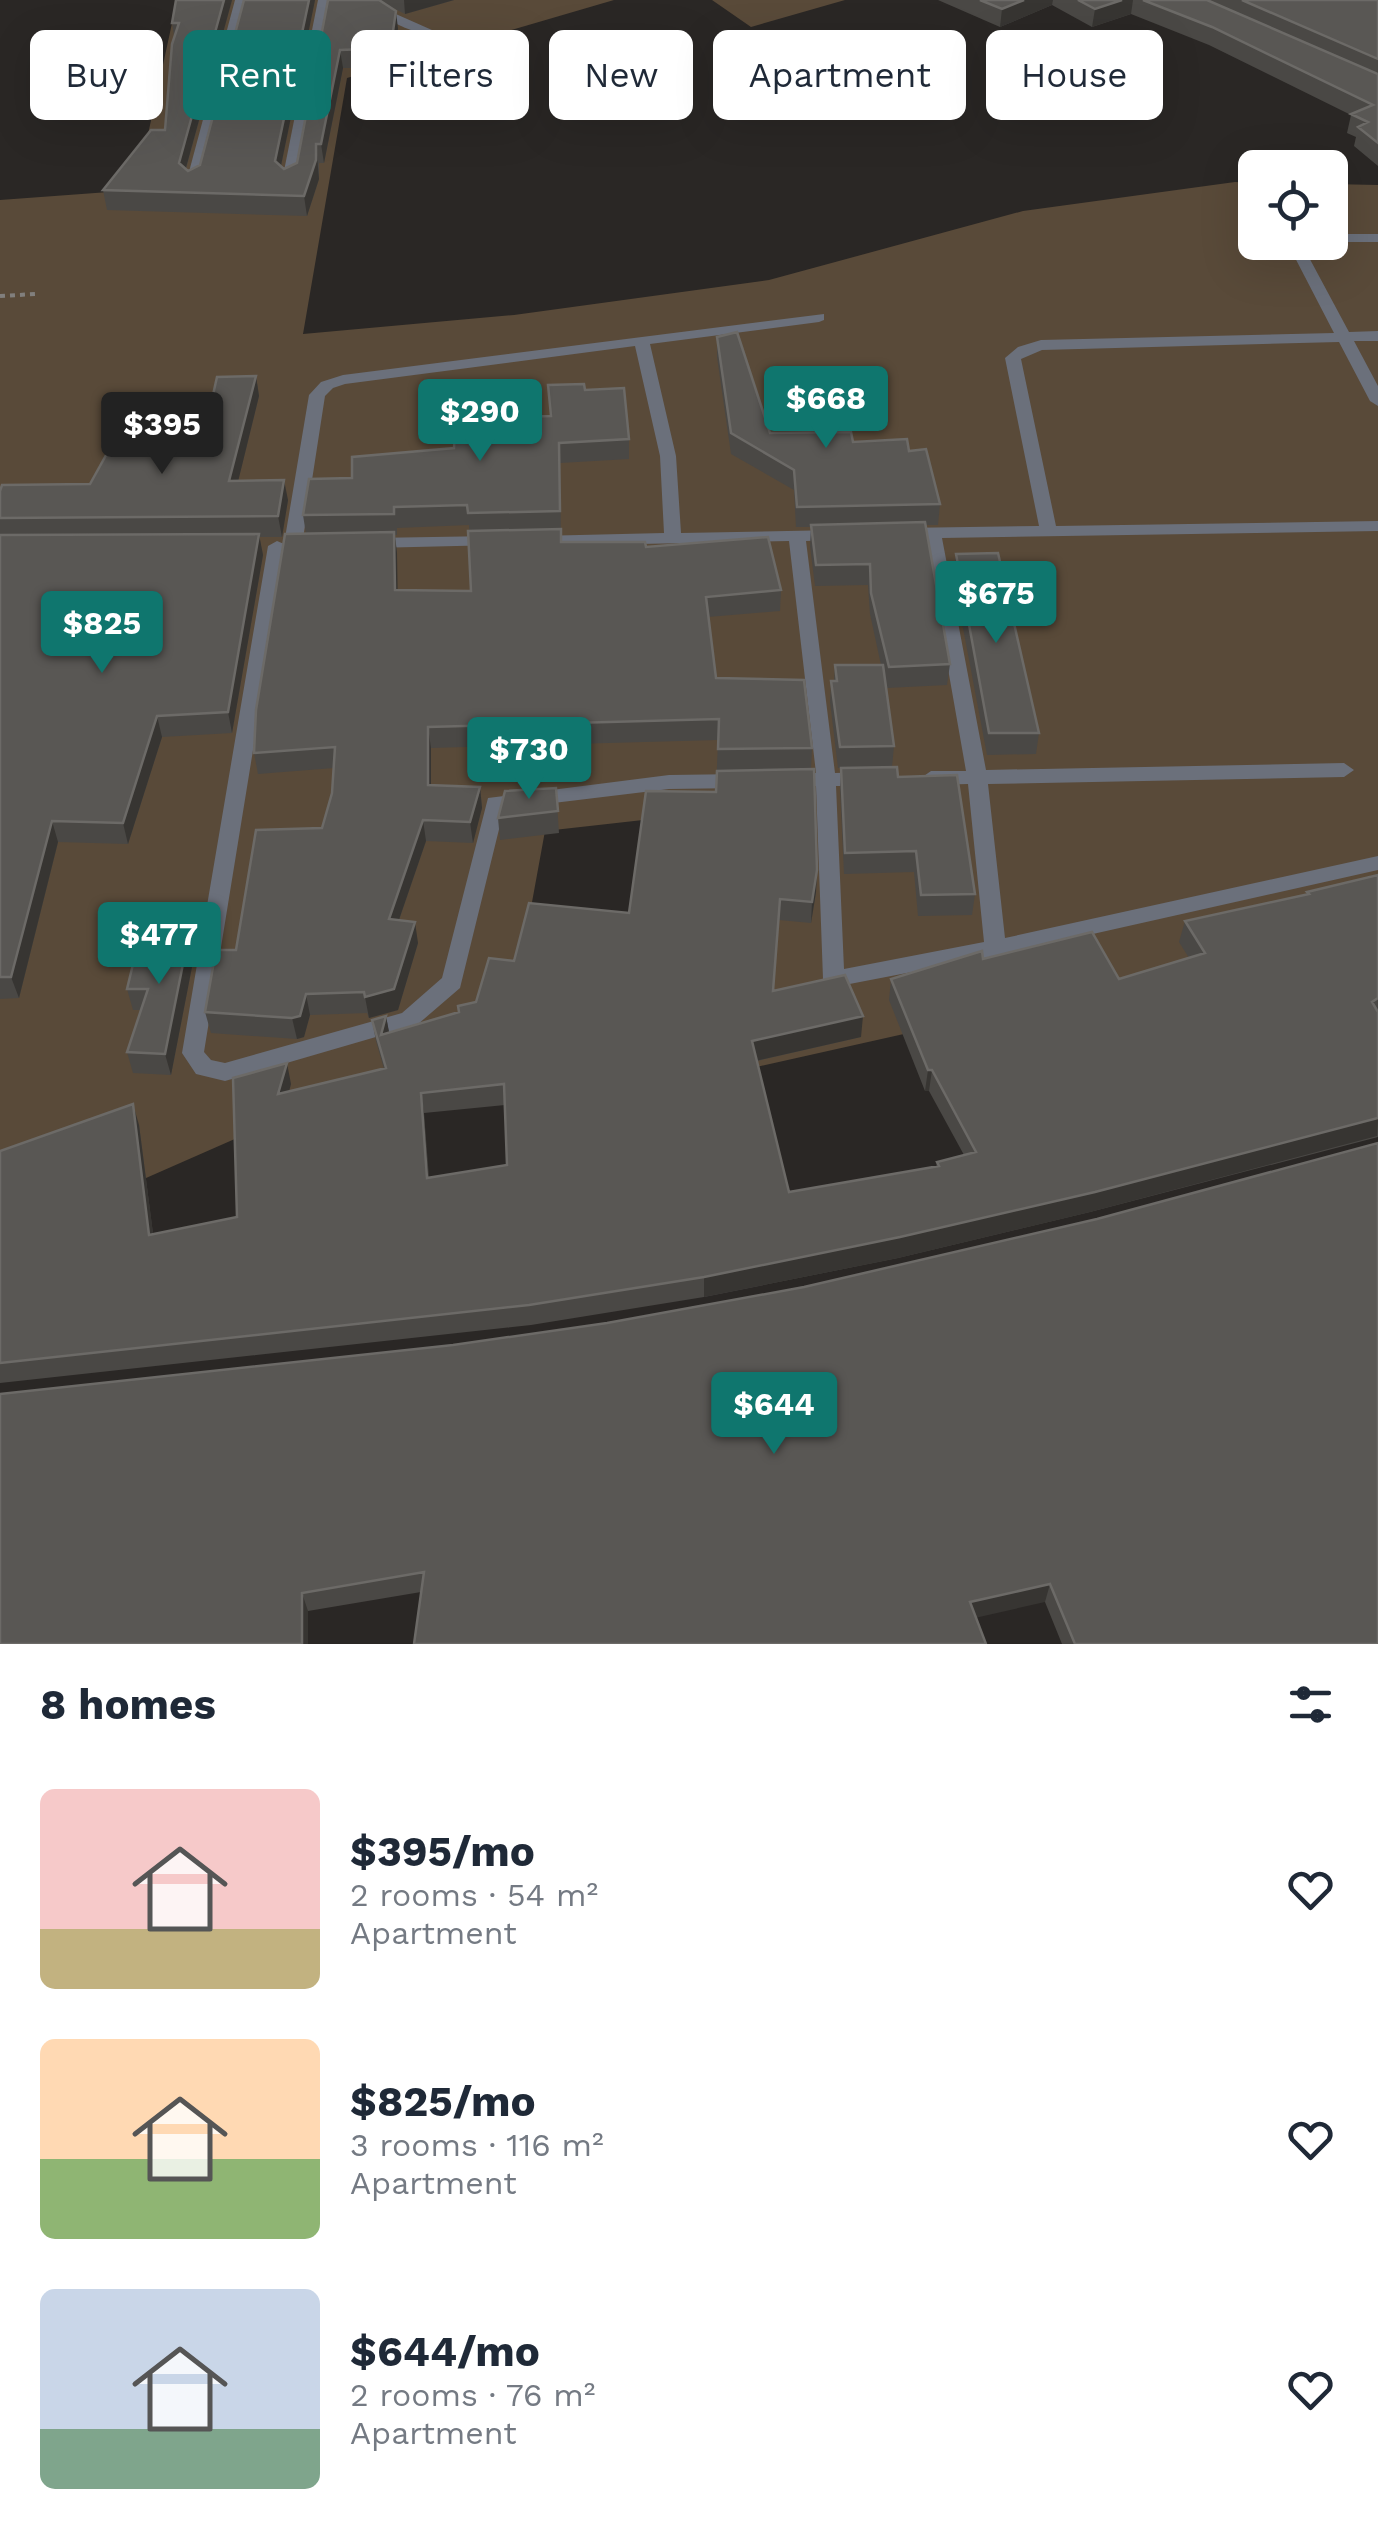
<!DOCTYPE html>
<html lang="en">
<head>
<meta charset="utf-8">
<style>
	body { margin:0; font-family:"Work Sans",sans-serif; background:#f6f6f7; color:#1f2937; height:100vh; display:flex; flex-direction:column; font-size:38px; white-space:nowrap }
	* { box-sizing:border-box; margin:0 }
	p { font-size:32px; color:#747a83 }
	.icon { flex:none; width:55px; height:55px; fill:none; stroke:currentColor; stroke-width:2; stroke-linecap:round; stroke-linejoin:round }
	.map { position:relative; height:1644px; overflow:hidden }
	.sheet { display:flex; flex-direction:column; background:#fff; flex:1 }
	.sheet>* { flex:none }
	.top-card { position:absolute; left:30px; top:30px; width:1320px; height:90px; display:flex; gap:20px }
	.controls { position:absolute; left:1238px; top:150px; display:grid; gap:20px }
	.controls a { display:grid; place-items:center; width:110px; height:110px; border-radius:15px; background:#fff; box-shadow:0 10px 40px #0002; font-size:50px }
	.price { position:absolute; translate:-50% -85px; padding:0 22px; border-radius:10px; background:#0f766e; color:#fff; font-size:32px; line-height:65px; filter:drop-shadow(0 2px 5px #0008) }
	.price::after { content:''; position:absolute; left:50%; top:60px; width:30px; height:22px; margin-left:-15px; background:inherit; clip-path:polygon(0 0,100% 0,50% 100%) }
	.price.on { background:#222; color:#fff }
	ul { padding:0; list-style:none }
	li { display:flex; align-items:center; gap:30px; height:250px; padding:0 40px }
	li span { display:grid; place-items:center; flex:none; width:280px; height:200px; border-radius:15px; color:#555 }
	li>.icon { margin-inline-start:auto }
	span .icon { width:120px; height:120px; fill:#fffc; stroke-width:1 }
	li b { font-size:42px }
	h2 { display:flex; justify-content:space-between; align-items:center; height:120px; padding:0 40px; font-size:42px }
	.tag { padding:0 35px; border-radius:15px; background:#fff; box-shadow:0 10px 40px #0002; font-size:35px; line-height:90px }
	.tag.on { background:#0f766e; color:#fff }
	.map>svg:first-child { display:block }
</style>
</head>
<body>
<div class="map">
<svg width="1378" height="1644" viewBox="0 0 1378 1644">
	<rect width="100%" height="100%" fill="#2a2725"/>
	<path fill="#594a39" d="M 177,0 L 614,0 L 347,78 L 303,334 L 514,315 L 769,280 L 1023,211 L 1235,182 L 1255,183 L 1255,242 L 1330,242 L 1330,184 L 1378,185 L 1378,928 L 756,1067 L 759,807 L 545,831 L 505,1050 L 237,1138 L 71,1211 L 0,1218 L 0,200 L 136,190 Z
		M 712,0 L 845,0 L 751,27 Z"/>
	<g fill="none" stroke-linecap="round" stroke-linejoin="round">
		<path stroke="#817f7d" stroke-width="4" stroke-dasharray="5 5" stroke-linecap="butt" d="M 0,296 L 36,294"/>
		<path fill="#6b707b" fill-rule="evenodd" d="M 235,0 L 247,0 L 200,183 L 193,187 L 186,183 Z
			M 318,0 L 330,0 L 296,181 L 289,185 L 282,181 Z
			M 364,0 L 376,0 L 380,7 L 441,34 C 427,42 372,15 364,0 Z
			M 1330,234 L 1378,234 L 1378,242 L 1330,242 Z
			M 1295,242 L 1309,242 L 1305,250 L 1349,332 L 1378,331 L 1378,341 L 1354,341 L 1378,386 L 1378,406 L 1370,401 L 1339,342 L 1042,350 L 1021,359 L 1056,526 L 1378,521 L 1378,531 L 942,538 L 986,770 L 1344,763 L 1354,770 L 1344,777 L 988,784 L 1005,938 L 1378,856 L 1378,870 L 995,956 L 834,987 L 826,985 L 823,979 L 816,786 L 786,787 L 776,780 L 786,773 L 816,773 L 789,541 L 537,546 L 528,541 L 537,536 L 664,533 L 660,456 L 635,346 L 345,384 L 333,388 L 325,396 L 302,545 L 293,550 L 286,547 L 204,1052 L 211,1060 L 225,1063 L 402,1013 L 442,978 L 488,798 L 669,775 L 742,774 L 752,781 L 742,788 L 669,789 L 504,809 L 460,988 L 417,1025 L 225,1081 L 196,1074 L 182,1053 L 268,546 L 277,541 L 284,544 L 309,395 L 321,382 L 343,375 L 824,314 L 824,320 L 819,322 L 650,344 L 676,456 L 681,533 L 838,530 L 847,535 L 838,540 L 806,541 L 835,773 L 867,772 L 877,779 L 867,786 L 836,786 L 844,969 L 984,942 L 968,784 L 931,785 L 921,778 L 931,771 L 966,771 L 925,538 L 902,538 L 893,533 L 902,528 L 1039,526 L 1005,358 L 1018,347 L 1041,340 L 1334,333 L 1291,250 Z
			M 493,536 L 502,541 L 499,545 L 372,548 L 363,543 L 372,538 Z"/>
	</g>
	<path fill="#4a4845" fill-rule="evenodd" d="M 176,0 L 232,0 L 186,169 L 188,171 L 200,165 L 315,0 L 281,166 L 284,169 L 297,163 L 328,0 L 454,0 L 405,14 L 393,8 L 398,29 L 393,57 L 370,57 L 368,68 L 343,68 L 324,163 L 319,163 L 319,179 L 307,216 L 107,210 L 103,190 L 165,130 L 174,36 L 172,23 Z
		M 938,0 L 1378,0 L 1378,166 L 1354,146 L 1356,137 L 1347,133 L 1351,115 L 1209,45 L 1131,14 L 1092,27 L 1052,5 L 1000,27 Z
		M 717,337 L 770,433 L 853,442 L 909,451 L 940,504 L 938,525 L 925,525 L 950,664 L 947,685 L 887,688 L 894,746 L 892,767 L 975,894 L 972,915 L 918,916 L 914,872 L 844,874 L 840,790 L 841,768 L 887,767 L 838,768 L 830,702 L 831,681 L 834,681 L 835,665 L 881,665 L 870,614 L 868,585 L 815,586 L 810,546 L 811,527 L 796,527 L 794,490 L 731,454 L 717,357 Z
		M 256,376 L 259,396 L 238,481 L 288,500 L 282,537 L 259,537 L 263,555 L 232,733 L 162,737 L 128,844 L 58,842 L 19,998 L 0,999 L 0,491 L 90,484 L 200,453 Z
		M 585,390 L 629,439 L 629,459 L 560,463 L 561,542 L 646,547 L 781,590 L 780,611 L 708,617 L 716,678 L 812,748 L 811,769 L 817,870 L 816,892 L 811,923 L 779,920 L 773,991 L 861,1037 L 757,1061 L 789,1192 L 936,1167 L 937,1162 L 964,1155 L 929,1091 L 925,1091 L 889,1000 L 891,979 L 983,959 L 1119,979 L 1189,958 L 1179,942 L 1185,921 L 1306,895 L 1307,892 L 1378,874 L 1378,1137 L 1090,1212 L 898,1258 L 704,1297 L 531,1325 L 0,1383 L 0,1151 L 139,1125 L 153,1234 L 237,1217 L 291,1084 L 289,1091 L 384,1069 L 376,1041 L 372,1020 L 386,1016 L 389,1033 L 459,1012 L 476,1002 L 514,961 L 629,913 L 716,792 L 718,740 L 431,748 L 431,786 L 480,787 L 482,808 L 473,843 L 426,841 L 399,920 L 418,943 L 398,1010 L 369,1018 L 367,1013 L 310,1015 L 304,1037 L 297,1039 L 211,1033 L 205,1012 L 236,950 L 322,828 L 332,793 L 334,768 L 258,774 L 254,753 L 306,534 L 303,515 L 352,478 L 516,430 L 550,416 ZM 469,525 L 471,591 L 397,590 L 397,553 L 395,535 L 397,535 L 397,528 ZM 505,1105 L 507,1165 L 429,1178 L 424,1113 Z
		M 956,554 L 1039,733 L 1036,754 L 987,755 L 953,575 Z
		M 556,788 L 559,833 L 500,840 L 498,818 Z
		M 193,914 L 198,936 L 171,1075 L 133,1073 L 127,1052 L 141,1010 L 133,1010 L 127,989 Z
		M 1097,1219 L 1378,1644 L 1062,1644 L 1045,1602 L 421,1592 L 308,1611 L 0,1644 L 453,1345 L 607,1323 L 804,1287 Z"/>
	<path fill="#373532" d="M 224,0 L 232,0 L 182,182 L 179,163 Z
		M 309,0 L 315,0 L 278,180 L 275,161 Z
		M 404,0 L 454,0 L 405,14 Z
		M 1024,0 L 1053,0 L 1052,5 L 1000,27 L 1002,9 Z
		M 1122,0 L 1133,0 L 1131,14 L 1092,27 L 1095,9 Z
		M 396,11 L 398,29 L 393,57 L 392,38 Z
		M 368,39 L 370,57 L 368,68 L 366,49 Z
		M 340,50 L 343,68 L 324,163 L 321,144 Z
		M 316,144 L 319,179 L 307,216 L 304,196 Z
		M 256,376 L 259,396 L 233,502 L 229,481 Z
		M 284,480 L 288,500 L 282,537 L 278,516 Z
		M 394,532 L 397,553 L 398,610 L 395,590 Z
		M 259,534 L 263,555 L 232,733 L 228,712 Z
		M 157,716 L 162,737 L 128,844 L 123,823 Z
		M 428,727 L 431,748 L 431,807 L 428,785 Z
		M 480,787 L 482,808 L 473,843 L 470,822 Z
		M 423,820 L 426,841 L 392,940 L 389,919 Z
		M 52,821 L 58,842 L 19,998 L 11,977 Z
		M 817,870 L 816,892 L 811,923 L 812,902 Z
		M 193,914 L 198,936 L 171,1075 L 165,1054 Z
		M 415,922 L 418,943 L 398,1010 L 369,1018 L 365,997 Z
		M 306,994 L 310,1015 L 304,1037 L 297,1039 L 292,1018 Z
		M 386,1016 L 390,1037 L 381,1035 Z
		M 863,1016 L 861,1037 L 751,1062 L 752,1041 Z
		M 287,1063 L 291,1084 L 283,1114 L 278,1094 Z
		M 928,1070 L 932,1070 L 929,1091 L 925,1091 Z
		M 421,1093 L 424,1113 L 430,1199 L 427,1178 Z
		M 133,1104 L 139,1125 L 156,1256 L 149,1235 Z
		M 1378,1118 L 1377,1136 L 1090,1212 L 898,1258 L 704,1297 L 704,1277 Z
		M 1050,1584 L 1045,1602 L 966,1620 L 970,1602 Z
		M 302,1593 L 308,1611 L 308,1644 L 302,1644 Z"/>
	<path fill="#595754" stroke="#6c6a67" stroke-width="2.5" fill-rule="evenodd" d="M 176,0 L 224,0 L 179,163 L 188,171 L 200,165 L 244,0 L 309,0 L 275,161 L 284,169 L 297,163 L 328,0 L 379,0 L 396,11 L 392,38 L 368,39 L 366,49 L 340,50 L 321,144 L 316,144 L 316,160 L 304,196 L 103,190 L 151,130 L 165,130 L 172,44 L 179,23 L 172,23 Z
		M 980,0 L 1024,0 L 1002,9 Z
		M 1078,0 L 1122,0 L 1095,9 Z
		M 1143,0 L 1207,0 L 1378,74 L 1378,143 L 1358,127 L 1368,122 L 1351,114 L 1373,105 L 1212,27 Z
		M 1242,0 L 1378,0 L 1378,59 Z
		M 737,332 L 770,433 L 851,432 L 853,442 L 907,439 L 909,451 L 926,449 L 940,504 L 797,507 L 794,470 L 731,433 L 717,337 Z
		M 256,376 L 229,481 L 284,480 L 278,516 L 0,518 L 0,491 L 2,485 L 90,484 L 110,448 L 200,453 L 217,377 Z
		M 584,384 L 585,390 L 624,388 L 629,439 L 559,443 L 560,511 L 468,513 L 467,505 L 394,507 L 394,514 L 303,515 L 309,479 L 352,478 L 352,457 L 454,448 L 455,432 L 516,430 L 516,417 L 551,416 L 548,385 Z
		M 925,522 L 950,664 L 889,667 L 871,593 L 870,564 L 816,565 L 811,525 Z
		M 561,529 L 561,542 L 645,542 L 646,547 L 768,537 L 781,590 L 706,597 L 716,678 L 804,680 L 812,748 L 718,749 L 719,719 L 428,727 L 428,785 L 480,787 L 470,822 L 423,820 L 389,919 L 415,922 L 394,989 L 365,997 L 364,992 L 306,994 L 300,1016 L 292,1018 L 205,1012 L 216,950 L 236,950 L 256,830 L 322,828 L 332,793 L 335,747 L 254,753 L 256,710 L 285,534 L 394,532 L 395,590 L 471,591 L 468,531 Z
		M 259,534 L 228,712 L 157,716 L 123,823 L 52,821 L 11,977 L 0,977 L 0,535 Z
		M 998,553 L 1039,733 L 989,733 L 956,554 Z
		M 835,665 L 883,665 L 894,746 L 840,747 L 831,681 L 837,681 Z
		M 897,767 L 898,777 L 957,775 L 975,894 L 921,895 L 916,851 L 845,853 L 841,768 Z
		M 814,769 L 817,870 L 812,902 L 780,899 L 773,991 L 845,975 L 863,1016 L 752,1041 L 789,1192 L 939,1166 L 937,1162 L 976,1152 L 932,1070 L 928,1070 L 891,979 L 982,951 L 983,959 L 1092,932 L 1119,979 L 1205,953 L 1185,921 L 1309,894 L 1307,892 L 1378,875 L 1378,998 L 1372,1002 L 1378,1012 L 1378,1118 L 1095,1192 L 900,1237 L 704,1277 L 529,1305 L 0,1363 L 0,1151 L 133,1104 L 149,1235 L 237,1217 L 233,1078 L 287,1063 L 278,1094 L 386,1068 L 372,1020 L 386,1016 L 381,1035 L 459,1012 L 458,1006 L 476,1002 L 489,958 L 514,961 L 529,903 L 629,913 L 646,791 L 716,792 L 717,771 ZM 504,1084 L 507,1165 L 427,1178 L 421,1093 Z
		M 556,788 L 558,811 L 498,818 L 505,791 Z
		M 176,909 L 193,914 L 165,1054 L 127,1052 L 148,989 L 127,989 L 136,952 L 161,951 Z
		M 1378,1143 L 1378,1644 L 1075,1644 L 1050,1584 L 970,1602 L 986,1644 L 414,1644 L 424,1572 L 302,1593 L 302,1644 L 0,1644 L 0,1394 L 453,1345 L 607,1323 L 804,1287 L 1097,1219 Z"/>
</svg>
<div class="controls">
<a><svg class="icon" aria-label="locate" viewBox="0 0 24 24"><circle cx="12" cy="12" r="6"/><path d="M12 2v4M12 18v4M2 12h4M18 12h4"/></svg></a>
</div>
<b class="price" style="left:826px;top:451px">$668</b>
<b class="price" style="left:480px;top:464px">$290</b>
<b class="price on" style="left:162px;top:477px">$395</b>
<b class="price" style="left:996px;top:646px">$675</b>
<b class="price" style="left:102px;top:676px">$825</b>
<b class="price" style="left:529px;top:802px">$730</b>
<b class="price" style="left:159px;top:987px">$477</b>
<b class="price" style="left:774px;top:1457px">$644</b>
<div class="top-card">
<a class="tag">Buy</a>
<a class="tag on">Rent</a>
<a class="tag">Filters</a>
<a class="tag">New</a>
<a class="tag">Apartment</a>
<a class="tag">House</a>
</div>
</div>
<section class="sheet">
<h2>8 homes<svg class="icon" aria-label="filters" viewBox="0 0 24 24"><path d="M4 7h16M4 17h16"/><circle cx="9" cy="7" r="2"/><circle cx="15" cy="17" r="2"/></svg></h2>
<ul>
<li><span style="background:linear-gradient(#f6c9c9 70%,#c2b280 0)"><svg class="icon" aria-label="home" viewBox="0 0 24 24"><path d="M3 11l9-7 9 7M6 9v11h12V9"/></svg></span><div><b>$395/mo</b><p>2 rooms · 54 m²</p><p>Apartment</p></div><svg class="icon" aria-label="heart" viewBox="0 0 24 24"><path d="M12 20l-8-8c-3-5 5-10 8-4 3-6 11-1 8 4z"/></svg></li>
<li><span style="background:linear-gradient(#ffd9b3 60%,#8fb573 0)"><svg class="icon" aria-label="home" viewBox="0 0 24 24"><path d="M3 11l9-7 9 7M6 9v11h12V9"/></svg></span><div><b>$825/mo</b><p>3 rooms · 116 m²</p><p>Apartment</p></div><svg class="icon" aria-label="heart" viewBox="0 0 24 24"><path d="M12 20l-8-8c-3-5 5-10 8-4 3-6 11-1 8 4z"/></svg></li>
<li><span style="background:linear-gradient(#c9d6e8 70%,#7fa58c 0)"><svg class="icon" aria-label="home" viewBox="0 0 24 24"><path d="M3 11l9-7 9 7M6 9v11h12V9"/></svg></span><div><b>$644/mo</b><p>2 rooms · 76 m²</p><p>Apartment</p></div><svg class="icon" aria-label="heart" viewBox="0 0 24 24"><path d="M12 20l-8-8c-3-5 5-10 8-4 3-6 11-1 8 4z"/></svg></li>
</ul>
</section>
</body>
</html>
